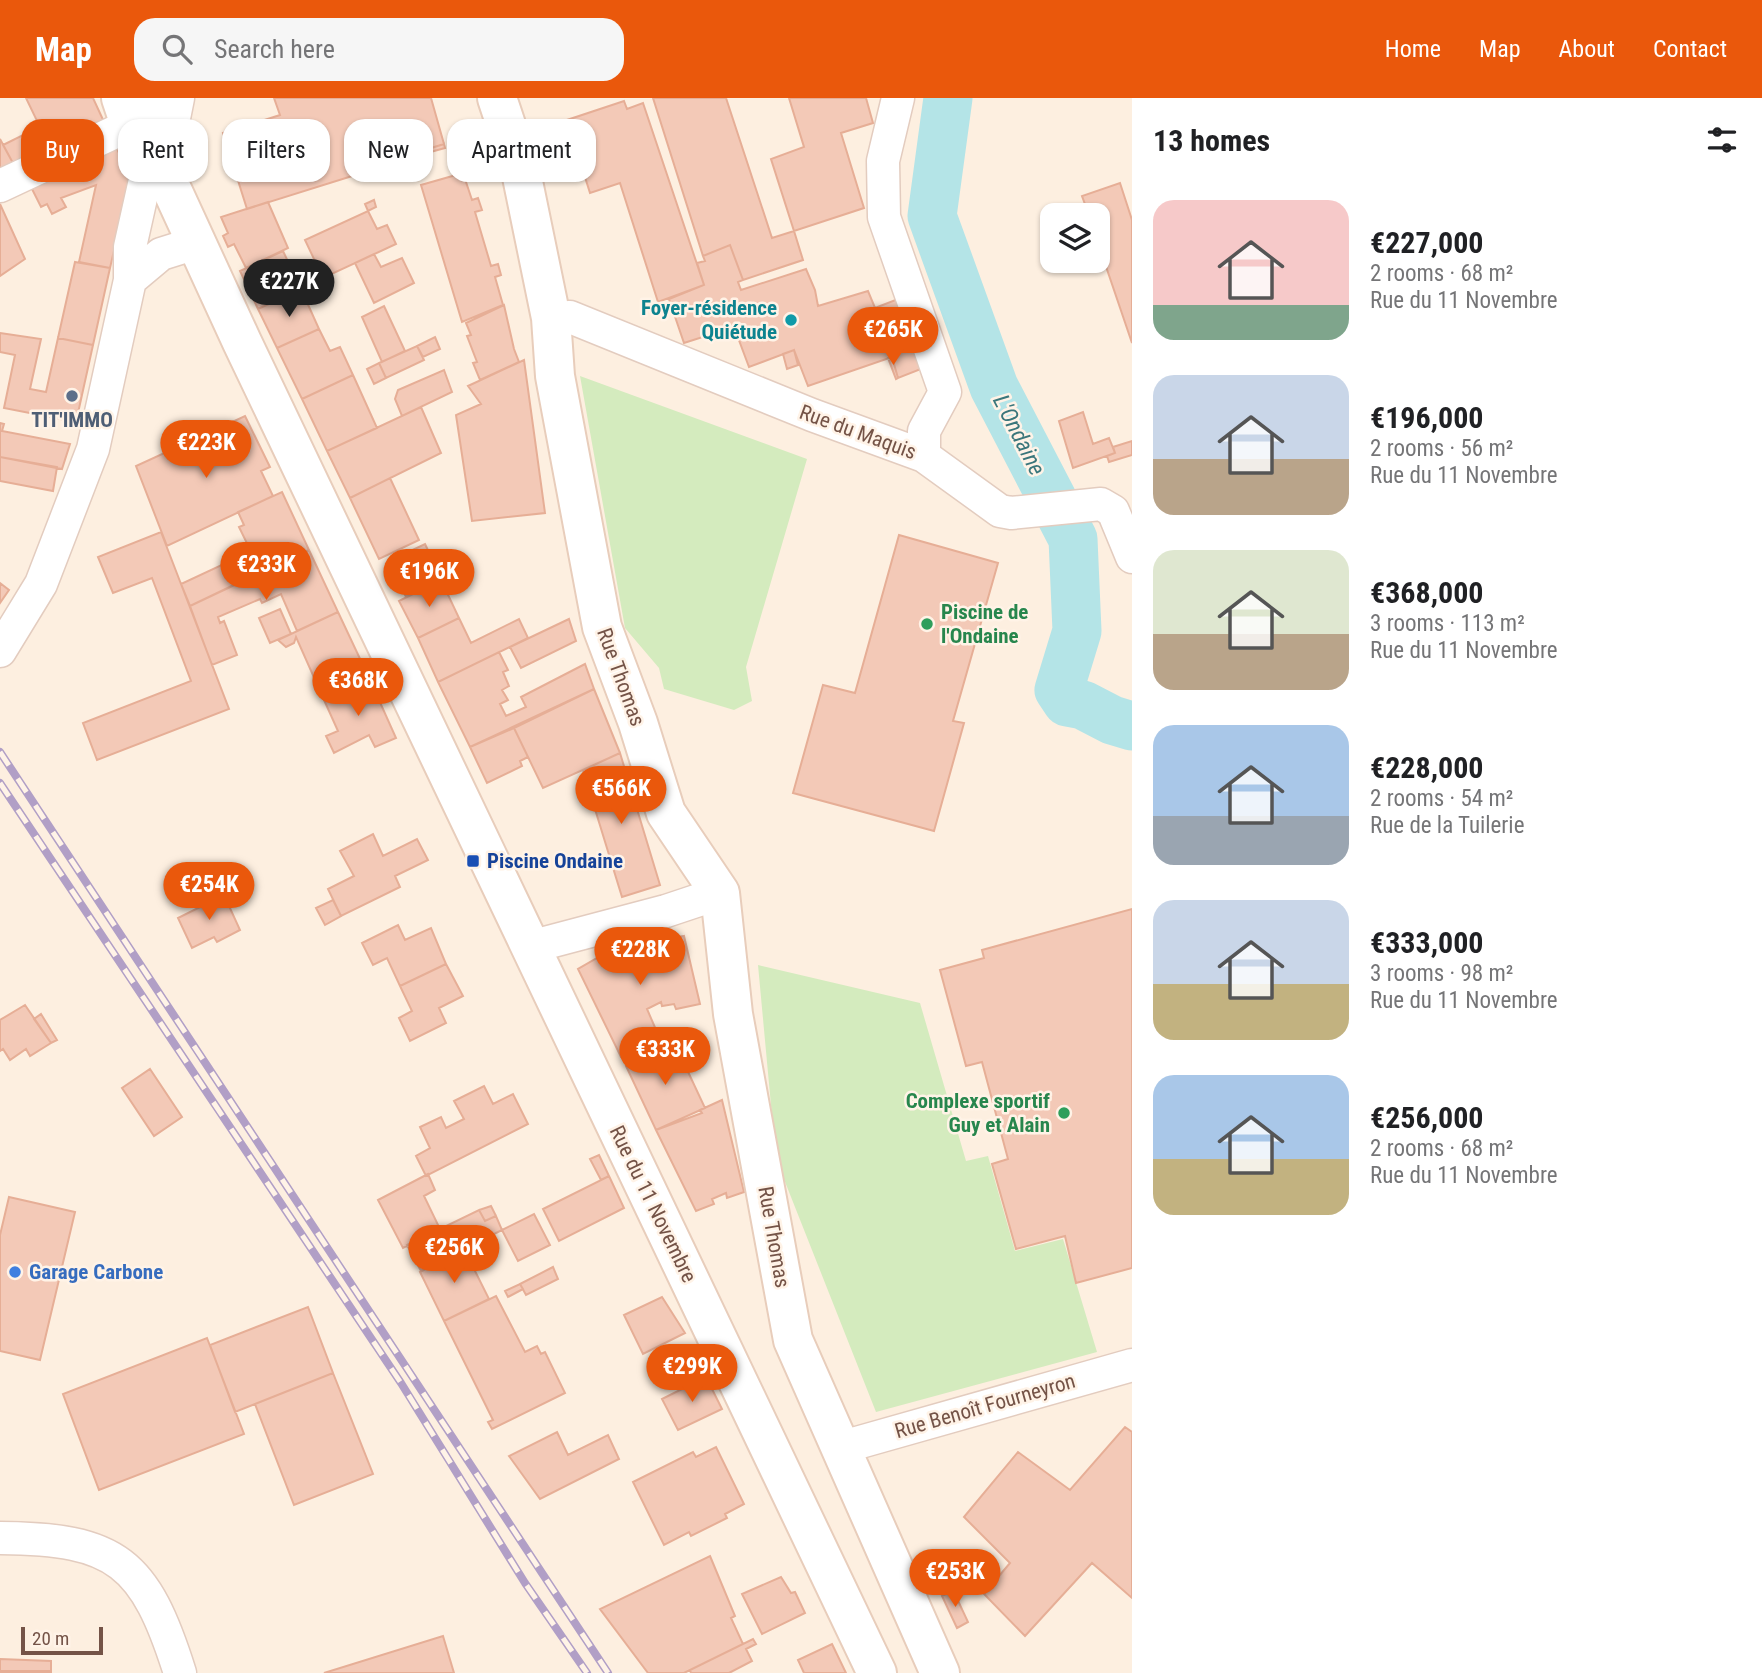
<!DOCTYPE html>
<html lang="en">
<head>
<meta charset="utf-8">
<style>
	body { margin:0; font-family:"Roboto Condensed",sans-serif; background:#f6f6f6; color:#202124; height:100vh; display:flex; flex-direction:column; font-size:26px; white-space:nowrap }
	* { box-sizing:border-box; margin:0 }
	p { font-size:23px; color:#757577 }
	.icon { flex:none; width:38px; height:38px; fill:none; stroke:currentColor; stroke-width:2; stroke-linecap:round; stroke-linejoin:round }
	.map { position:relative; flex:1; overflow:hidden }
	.sheet { display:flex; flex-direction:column; background:#fff; width:630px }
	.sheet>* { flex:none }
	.top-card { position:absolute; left:21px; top:21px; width:665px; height:63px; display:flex; gap:14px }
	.tools { position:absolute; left:1040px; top:105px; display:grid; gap:14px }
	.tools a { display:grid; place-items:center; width:70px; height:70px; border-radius:14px; background:#fff; box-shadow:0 2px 5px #0004; font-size:35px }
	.scale { position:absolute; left:21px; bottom:18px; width:82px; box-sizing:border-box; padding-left:7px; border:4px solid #745347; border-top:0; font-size:19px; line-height:24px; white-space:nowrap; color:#745347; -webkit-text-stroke:5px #fff3e7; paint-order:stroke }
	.price { position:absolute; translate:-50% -60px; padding:0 16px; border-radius:24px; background:#ea580c; color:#fff; font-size:23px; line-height:46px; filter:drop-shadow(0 2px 4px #0008) }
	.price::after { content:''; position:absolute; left:50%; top:42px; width:21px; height:16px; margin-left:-10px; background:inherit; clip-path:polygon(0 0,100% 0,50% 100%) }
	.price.current { background:#222; color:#fff }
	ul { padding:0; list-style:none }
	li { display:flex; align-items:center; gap:21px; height:175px; padding:0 21px }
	li span { display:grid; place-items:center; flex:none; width:196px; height:140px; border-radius:21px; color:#555 }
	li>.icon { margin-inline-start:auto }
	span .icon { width:84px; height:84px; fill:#fffc; stroke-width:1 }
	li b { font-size:30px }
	h2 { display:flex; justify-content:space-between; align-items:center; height:84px; padding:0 21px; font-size:30px }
	.pill { padding:0 24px; border-radius:21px; background:#fff; box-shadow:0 2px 5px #0004; font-size:24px; line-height:63px }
	.pill.current { background:#ea580c; color:#fff }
	header { display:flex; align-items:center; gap:42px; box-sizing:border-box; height:98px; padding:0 35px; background:#ea580c; color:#fff }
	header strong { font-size:33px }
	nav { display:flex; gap:38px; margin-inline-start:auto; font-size:24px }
	.search { width:490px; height:63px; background:#f6f6f6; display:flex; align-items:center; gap:18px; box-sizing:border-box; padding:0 24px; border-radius:21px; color:#757577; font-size:26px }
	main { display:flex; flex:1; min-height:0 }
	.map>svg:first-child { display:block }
</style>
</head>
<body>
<header>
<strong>Map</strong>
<div class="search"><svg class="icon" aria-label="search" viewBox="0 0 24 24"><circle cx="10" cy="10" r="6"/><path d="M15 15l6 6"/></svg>Search here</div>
<nav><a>Home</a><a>Map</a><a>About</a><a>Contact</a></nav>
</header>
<main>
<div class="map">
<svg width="1132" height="1575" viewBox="0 0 1132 1575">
	<rect width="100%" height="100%" fill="#fdefe0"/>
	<path fill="#d4ebbe" d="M 580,278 L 807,361 L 746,569 L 752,603 L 734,612 L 664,591 L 659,570 L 625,530 Z
		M 758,867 L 920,905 L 966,1063 L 988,1058 L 1015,1153 L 1063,1141 L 1097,1254 L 876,1314 L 776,1061 Z"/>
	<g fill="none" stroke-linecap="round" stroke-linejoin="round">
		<path stroke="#b4e4e7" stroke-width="49" d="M 948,0 L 932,118 L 994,289 L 1073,441 L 1077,533 L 1059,592 L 1067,604 L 1083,607 L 1112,622 L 1132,628"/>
	</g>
	<path fill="#f3c9b7" stroke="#e6ae96" stroke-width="2" d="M 26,0 L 93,0 L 105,26 L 51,52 Z
		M 274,0 L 431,0 L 444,46 L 415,55 L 416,58 L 247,111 L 223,35 L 280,17 Z
		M 653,0 L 726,0 L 772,140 L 794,133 L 803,162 L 743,182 L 730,147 L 703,158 Z
		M 789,0 L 866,0 L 873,25 L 841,35 L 864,110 L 794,133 L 771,61 L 804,49 Z
		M 624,3 L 627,11 L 643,5 L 704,187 L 658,204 L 620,85 L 590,95 L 567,22 Z
		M 23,37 L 32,58 L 14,67 L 3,47 Z
		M 0,41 L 14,67 L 0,77 Z
		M 444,46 L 445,50 L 416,58 L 415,55 Z
		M 116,49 L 131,78 L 110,170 L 79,164 L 96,87 L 61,100 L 66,109 L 52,116 L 47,106 L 41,109 L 31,89 Z
		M 463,75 L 472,102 L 478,100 L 482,112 L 475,114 L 491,168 L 498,166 L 501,177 L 495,179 L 503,207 L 462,224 L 421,87 Z
		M 1120,85 L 1132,122 L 1132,245 L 1097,142 L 1097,117 L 1089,117 L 1082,98 Z
		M 374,102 L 376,109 L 368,113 L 365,106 Z
		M 268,104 L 288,150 L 246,170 L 234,146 L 228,149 L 223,138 L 228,135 L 221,119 Z
		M 0,106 L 25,161 L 0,178 Z
		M 368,113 L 377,131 L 387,127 L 396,146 L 323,180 L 305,142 Z
		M 730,147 L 743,182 L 738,184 L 741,192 L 806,171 L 815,192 L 818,208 L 868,193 L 875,210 L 898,201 L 921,271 L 898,280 L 892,259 L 808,288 L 794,252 L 749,269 L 734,229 L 684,245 L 669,201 L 704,187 L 697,165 L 705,163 L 703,158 Z
		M 283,153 L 301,191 L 258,211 L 240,173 Z
		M 374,156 L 381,169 L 402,160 L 414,185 L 374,205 L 355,165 Z
		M 75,164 L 110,170 L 93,247 L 58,240 Z
		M 301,191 L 319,231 L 277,250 L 258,211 Z
		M 504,207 L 514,251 L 519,264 L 480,282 L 473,265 L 477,264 L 467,238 L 471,237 L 466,225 Z
		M 384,208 L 405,253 L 382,264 L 362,219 Z
		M 319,231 L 330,253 L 340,249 L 353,277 L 302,301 L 277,250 Z
		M 0,235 L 41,241 L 30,291 L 46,294 L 58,240 L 93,247 L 76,324 L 4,310 L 15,257 L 0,254 Z
		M 435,239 L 440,251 L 423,259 L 417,248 Z
		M 417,248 L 424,262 L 386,280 L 379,265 Z
		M 794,252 L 798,267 L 787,271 L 783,256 Z
		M 892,259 L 898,280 L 896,281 L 888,260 Z
		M 524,262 L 545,415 L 472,423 L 456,317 L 481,306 L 468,288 Z
		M 379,265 L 386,280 L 374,286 L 367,271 Z
		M 444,272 L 452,294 L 402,318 L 395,301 L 398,292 Z
		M 353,277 L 377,330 L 327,353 L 302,301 Z
		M 421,309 L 441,355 L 350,400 L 327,353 Z
		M 1083,314 L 1093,346 L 1109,340 L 1115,355 L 1073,370 L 1059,323 Z
		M 245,318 L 270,369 L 261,373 L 273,398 L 167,448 L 136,368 Z
		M 0,325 L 4,326 L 2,333 L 70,346 L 62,371 L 0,359 Z
		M 1132,343 L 1132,357 L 1109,364 L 1107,358 L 1115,355 L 1113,349 Z
		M 0,359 L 57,369 L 53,393 L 0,383 Z
		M 390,380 L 419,442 L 379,461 L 350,400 Z
		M 282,394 L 309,452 L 261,474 L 239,429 L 244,427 L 238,414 Z
		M 161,434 L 229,611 L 97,662 L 83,625 L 191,583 L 152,480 L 113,495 L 98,459 Z
		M 899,437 L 998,465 L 953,623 L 964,625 L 934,733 L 793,695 L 823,587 L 855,595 Z
		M 425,446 L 442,482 L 406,499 L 389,463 Z
		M 309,452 L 338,514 L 297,533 L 281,496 L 262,505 L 260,501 L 218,519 L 220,525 L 224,523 L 237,557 L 212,567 L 190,508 Z
		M 228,464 L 238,485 L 190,508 L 181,486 Z
		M 441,482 L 459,520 L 418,540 L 399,503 Z
		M 0,485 L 9,492 L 0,505 Z
		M 280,511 L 291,536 L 270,545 L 259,520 Z
		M 338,514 L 370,582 L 324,602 L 296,539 L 294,545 L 286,549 L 278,542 Z
		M 459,520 L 471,545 L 519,521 L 528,540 L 438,584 L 418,540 Z
		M 569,521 L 576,543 L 521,570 L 510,549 Z
		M 499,554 L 508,572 L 503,574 L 509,588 L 502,592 L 508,602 L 500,606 L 506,618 L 526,609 L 521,599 L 585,566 L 594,591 L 470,649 L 438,584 Z
		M 370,582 L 396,640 L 375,649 L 369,637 L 334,655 L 326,638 L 338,633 L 324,602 Z
		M 594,591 L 620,655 L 543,690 L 514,630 Z
		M 514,630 L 528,659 L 520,663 L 522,668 L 487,685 L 470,649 Z
		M 620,655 L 660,787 L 622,799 L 583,672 Z
		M 373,736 L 383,758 L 417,741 L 428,762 L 395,778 L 400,789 L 341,818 L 328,791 L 354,778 L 340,753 Z
		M 224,797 L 240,832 L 217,844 L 214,839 L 192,850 L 178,820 Z
		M 333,802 L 341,818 L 325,827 L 316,810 Z
		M 1132,811 L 1132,1170 L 1076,1185 L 1065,1138 L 1016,1151 L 992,1066 L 1008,1061 L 982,964 L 966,968 L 940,872 L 984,860 L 982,852 Z
		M 398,827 L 405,842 L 431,830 L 446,866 L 400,888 L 387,860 L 373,867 L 362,845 Z
		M 659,836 L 661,842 L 684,838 L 700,906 L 676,911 L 674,906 L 662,908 L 661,904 L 647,911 L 660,941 L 621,959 L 578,871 L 625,844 Z
		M 446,866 L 463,898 L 439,910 L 446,925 L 410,943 L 399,920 L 412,913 L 400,888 Z
		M 25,907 L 51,945 L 30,958 L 26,951 L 10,962 L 3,951 L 0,953 L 0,922 Z
		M 41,916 L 57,942 L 51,945 L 34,921 Z
		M 675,946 L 705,1010 L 656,1032 L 626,968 Z
		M 150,971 L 182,1019 L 154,1038 L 122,990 Z
		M 484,988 L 493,1006 L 513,996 L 528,1026 L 426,1078 L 416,1058 L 430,1050 L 420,1029 L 441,1019 L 446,1030 L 464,1021 L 454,1003 Z
		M 722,1002 L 744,1094 L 727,1100 L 726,1095 L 712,1101 L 714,1106 L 696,1113 L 656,1032 L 702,1015 L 700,1012 Z
		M 599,1057 L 609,1078 L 601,1082 L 590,1061 Z
		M 428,1076 L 435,1092 L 424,1098 L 440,1131 L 403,1150 L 378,1102 Z
		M 609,1078 L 624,1110 L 559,1143 L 543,1111 Z
		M 9,1099 L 75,1114 L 40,1262 L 0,1253 L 0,1137 Z
		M 491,1108 L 496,1118 L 485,1123 L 479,1112 Z
		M 479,1112 L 485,1123 L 496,1118 L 502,1132 L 421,1173 L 407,1147 Z
		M 534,1116 L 550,1147 L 518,1163 L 502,1132 Z
		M 464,1151 L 489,1201 L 444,1223 L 420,1174 Z
		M 553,1169 L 558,1181 L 526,1197 L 520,1186 Z
		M 520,1186 L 523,1191 L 508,1199 L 505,1193 Z
		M 496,1198 L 525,1254 L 537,1248 L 541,1256 L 545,1254 L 565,1295 L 492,1331 L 488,1324 L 493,1322 L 444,1223 Z
		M 662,1199 L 685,1235 L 643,1256 L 624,1217 Z
		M 308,1209 L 333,1275 L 235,1314 L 210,1247 Z
		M 207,1240 L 244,1336 L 99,1392 L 63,1296 Z
		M 333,1275 L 373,1376 L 294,1407 L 255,1306 Z
		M 706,1279 L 722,1311 L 678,1332 L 662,1301 Z
		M 1125,1329 L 1132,1334 L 1132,1500 L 1092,1465 L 1025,1538 L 984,1496 L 1010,1465 L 964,1419 L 1018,1354 L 1070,1392 Z
		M 557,1334 L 568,1357 L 608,1337 L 619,1361 L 540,1401 L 509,1358 Z
		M 716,1349 L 744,1406 L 725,1416 L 727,1420 L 691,1438 L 689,1434 L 664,1447 L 633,1384 L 693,1354 L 696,1359 Z
		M 710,1458 L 735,1518 L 731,1520 L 743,1546 L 684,1575 L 648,1575 L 600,1511 Z
		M 781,1479 L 791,1495 L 795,1494 L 805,1515 L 762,1536 L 742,1496 Z
		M 953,1492 L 968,1524 L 957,1530 L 942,1498 Z
		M 443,1538 L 454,1575 L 324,1575 Z
		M 753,1541 L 756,1546 L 746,1551 L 752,1563 L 729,1575 L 691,1575 L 690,1572 Z
		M 832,1546 L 846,1575 L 804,1575 L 798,1562 Z
		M 0,1561 L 51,1563 L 51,1573 L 0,1573 Z
		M 0,1573 L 51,1573 L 51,1575 L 0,1575 Z"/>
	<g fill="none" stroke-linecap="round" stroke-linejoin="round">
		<g stroke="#e3ccbf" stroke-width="35">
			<path id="street" d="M 136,0 C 146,10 158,5 170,0
				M 898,0 L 883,63 L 884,119 L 945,294 L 924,333 L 924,358
				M 168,83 L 170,40 L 178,0
				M 0,88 L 130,27
				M 130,182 L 161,156 L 196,145
				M 551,220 L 570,219 L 812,317 L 924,358 L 1000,413 L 1011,415 L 1101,406 L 1113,413 L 1132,459
				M 0,553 L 41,486 L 93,351 L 130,182 L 130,149 L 149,64
				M 530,849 L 666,813 L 720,795
				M 839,1350 L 1132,1267
				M 0,1440 C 117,1441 145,1464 180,1575"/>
		</g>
		<g stroke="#e8cdbb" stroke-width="42">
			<path id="secondary" d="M 121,0 C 131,32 144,59 168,83 L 242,244 L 877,1575
				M 497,0 L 520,69 L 551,220 L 555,278 L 602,529 L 638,625 L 666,715 L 720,795 L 733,916 L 793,1242 L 940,1575"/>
		</g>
		<use href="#street" stroke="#fff" stroke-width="32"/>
		<use href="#secondary" stroke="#fff" stroke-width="38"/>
		<g stroke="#b19fc6" stroke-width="8">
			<path id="rail" d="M 0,654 L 608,1575
				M 0,685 L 401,1285 L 525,1485 L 587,1575"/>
		</g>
		<use href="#rail" stroke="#fff3e7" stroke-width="5" stroke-dasharray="16" stroke-linecap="butt"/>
	</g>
	<circle fill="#0f9aa8" stroke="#fff3e7" stroke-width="2.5" cx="791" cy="222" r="7"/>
	<circle fill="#5c6f8a" stroke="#fff3e7" stroke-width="2.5" cx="72" cy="298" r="7"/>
	<g fill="#2e9e5b" stroke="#fff3e7" stroke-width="2.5">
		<circle cx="927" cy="526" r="7"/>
		<circle cx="1064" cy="1015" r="7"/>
	</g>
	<rect fill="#1a4fb4" stroke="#fff3e7" stroke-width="2.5" x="466" y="756" width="14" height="14" rx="3.5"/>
	<circle fill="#3f7fe0" stroke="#fff3e7" stroke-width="2.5" cx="15" cy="1174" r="7"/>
	<g text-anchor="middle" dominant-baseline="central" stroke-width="5" stroke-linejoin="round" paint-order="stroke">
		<g font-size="21" font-weight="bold" fill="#0d838f" stroke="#fff3e7" text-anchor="end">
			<text x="777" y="210">Foyer-résidence<tspan x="777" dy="24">Quiétude</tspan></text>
		</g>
		<g font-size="21" font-weight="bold" fill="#4e5e75" stroke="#fff3e7">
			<text x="72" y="322">TIT'IMMO</text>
		</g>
		<g font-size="21" fill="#745347" stroke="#fff3e7">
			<text transform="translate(858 334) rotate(20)">Rue du Maquis</text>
			<text transform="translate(621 579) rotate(70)">Rue Thomas</text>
			<text transform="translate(653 1106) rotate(64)">Rue du 11 Novembre</text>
			<text transform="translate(774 1139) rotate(80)">Rue Thomas</text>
			<text transform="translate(985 1308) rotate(-16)">Rue Benoît Fourneyron</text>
		</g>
		<g font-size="21" font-weight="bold" fill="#27864d" stroke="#fff3e7" text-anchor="start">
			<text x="941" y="514">Piscine de<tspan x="941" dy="24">l'Ondaine</tspan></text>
			<text x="1050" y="1003" text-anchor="end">Complexe sportif<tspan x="1050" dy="24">Guy et Alain</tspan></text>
		</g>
		<g font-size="21" font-weight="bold" fill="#164399" stroke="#fff3e7" text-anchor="start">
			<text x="487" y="763">Piscine Ondaine</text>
		</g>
		<g font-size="21" font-weight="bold" fill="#366cbe" stroke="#fff3e7" text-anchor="start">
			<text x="29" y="1174">Garage Carbone</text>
		</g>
		<g font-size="23" font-style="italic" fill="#3a767b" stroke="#fff3e7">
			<text transform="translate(1019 337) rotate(63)">L'Ondaine</text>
		</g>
	</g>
</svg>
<div class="tools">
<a><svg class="icon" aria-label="layers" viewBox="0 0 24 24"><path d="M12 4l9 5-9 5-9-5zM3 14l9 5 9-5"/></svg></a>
</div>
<div class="scale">20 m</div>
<b class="price current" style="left:289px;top:221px">€227K</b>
<b class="price" style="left:893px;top:269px">€265K</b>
<b class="price" style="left:206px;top:382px">€223K</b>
<b class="price" style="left:266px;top:504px">€233K</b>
<b class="price" style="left:429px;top:511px">€196K</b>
<b class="price" style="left:358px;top:620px">€368K</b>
<b class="price" style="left:621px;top:728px">€566K</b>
<b class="price" style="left:209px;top:824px">€254K</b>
<b class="price" style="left:640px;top:889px">€228K</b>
<b class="price" style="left:665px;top:989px">€333K</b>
<b class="price" style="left:454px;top:1187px">€256K</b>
<b class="price" style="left:692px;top:1306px">€299K</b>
<b class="price" style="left:955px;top:1511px">€253K</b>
<div class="top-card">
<a class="pill current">Buy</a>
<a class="pill">Rent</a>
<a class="pill">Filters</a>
<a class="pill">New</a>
<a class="pill">Apartment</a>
</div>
</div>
<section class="sheet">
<h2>13 homes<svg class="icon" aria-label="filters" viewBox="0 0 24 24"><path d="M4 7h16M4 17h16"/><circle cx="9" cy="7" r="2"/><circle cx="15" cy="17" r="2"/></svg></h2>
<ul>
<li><span style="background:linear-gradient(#f6c9c9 75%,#7fa58c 0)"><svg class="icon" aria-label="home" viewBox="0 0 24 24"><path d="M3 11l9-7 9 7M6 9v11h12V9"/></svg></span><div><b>€227,000</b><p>2 rooms · 68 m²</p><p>Rue du 11 Novembre</p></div></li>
<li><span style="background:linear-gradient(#c9d6e8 60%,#b9a48a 0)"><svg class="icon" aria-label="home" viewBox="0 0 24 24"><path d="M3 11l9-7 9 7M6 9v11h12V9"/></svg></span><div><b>€196,000</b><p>2 rooms · 56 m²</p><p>Rue du 11 Novembre</p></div></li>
<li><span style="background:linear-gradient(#dfe7d0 60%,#b9a48a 0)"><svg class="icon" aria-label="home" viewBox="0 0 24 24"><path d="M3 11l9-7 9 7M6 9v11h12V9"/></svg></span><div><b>€368,000</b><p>3 rooms · 113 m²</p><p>Rue du 11 Novembre</p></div></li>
<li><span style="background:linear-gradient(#a9c7e8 65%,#9aa5b1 0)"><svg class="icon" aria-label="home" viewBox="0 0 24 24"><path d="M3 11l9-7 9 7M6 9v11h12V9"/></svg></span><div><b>€228,000</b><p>2 rooms · 54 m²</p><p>Rue de la Tuilerie</p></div></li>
<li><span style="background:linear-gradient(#c9d6e8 60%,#c2b280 0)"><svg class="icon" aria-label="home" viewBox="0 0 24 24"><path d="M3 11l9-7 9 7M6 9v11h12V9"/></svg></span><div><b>€333,000</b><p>3 rooms · 98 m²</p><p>Rue du 11 Novembre</p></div></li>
<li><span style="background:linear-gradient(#a9c7e8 60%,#c2b280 0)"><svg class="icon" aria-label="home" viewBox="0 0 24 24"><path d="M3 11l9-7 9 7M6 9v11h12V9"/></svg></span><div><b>€256,000</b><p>2 rooms · 68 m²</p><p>Rue du 11 Novembre</p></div></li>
</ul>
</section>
</main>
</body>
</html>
